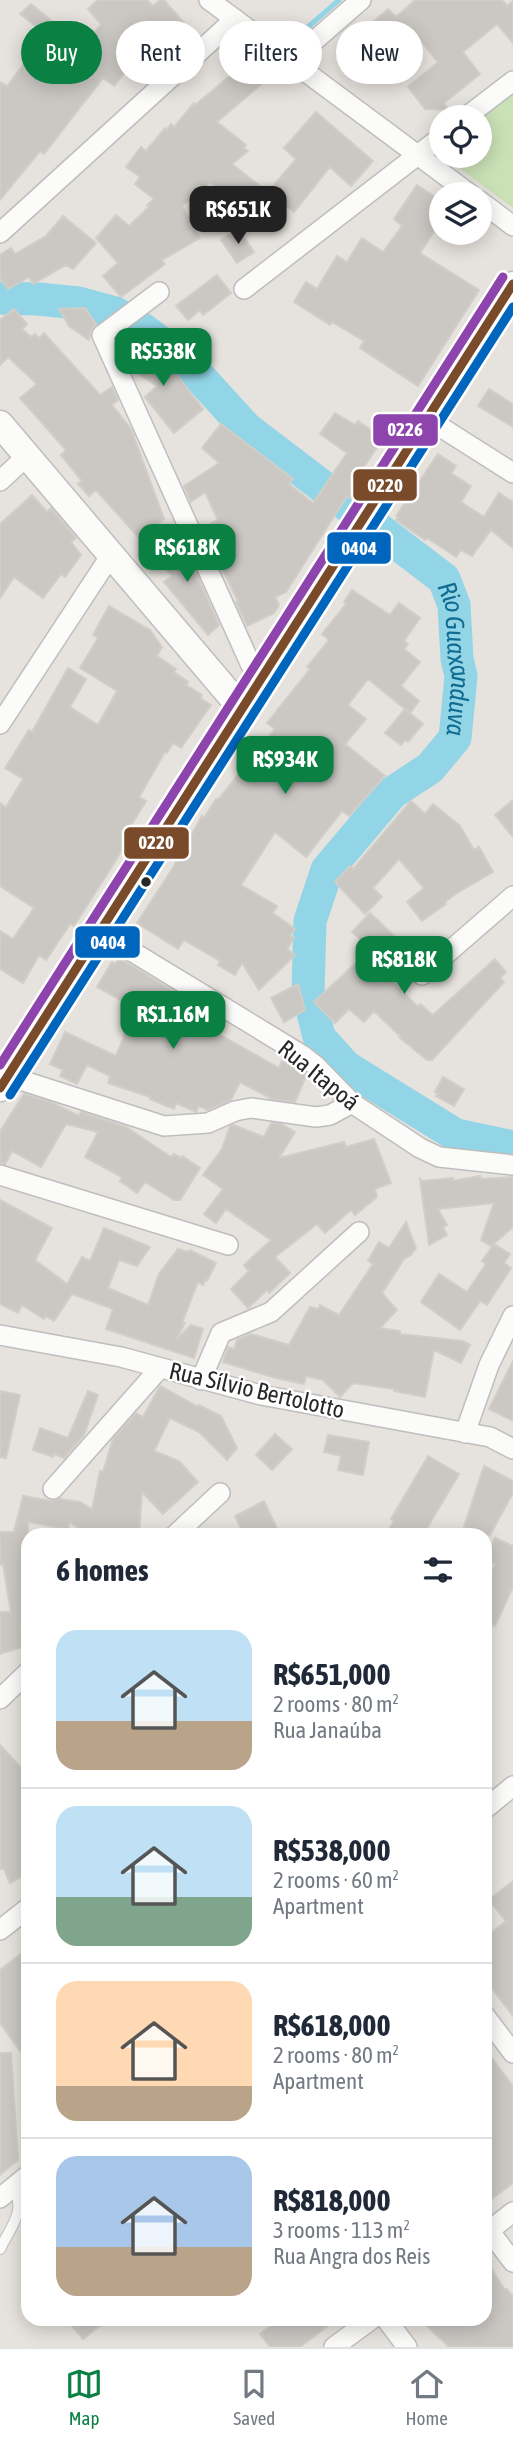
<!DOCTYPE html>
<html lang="en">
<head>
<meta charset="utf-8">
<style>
	body { margin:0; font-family:"Asap Condensed",sans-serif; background:#f2f2f3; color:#1f2937; height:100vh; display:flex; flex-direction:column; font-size:26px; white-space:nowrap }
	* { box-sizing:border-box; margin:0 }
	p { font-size:23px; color:#747a83 }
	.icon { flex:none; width:38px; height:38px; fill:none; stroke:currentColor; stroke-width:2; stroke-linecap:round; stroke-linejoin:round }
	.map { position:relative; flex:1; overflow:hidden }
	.sheet { position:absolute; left:21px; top:1528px; width:471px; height:798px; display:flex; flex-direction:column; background:#fff; border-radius:21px; box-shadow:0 4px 18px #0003 }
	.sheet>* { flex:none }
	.top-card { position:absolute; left:21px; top:21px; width:472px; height:63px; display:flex; gap:14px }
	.controls { position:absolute; left:429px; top:105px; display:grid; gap:14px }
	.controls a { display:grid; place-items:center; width:63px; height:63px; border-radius:50%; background:#fff; box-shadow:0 4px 18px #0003; font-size:35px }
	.price { position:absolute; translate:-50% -60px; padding:0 16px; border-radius:14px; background:#0b8043; color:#fff; font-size:23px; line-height:46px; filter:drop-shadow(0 2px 4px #0008) }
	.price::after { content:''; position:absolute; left:50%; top:42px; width:21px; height:16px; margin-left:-10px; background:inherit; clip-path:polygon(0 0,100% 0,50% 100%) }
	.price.on { background:#222; color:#fff }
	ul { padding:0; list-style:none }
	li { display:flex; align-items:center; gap:21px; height:175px; padding:0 35px }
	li+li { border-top:2px solid #e0e1e3 }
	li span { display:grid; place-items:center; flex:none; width:196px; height:140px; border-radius:21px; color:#555 }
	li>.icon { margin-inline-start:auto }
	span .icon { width:84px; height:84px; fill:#fffc; stroke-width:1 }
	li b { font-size:30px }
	h2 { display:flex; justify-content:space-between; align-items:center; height:84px; padding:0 35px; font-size:30px }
	.tag { padding:0 24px; border-radius:32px; background:#fff; box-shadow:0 4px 18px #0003; font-size:24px; line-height:63px }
	.tag.on { background:#0b8043; color:#fff }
	.menu { display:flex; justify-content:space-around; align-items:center; height:98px; border-top:2px solid #e0e1e3; background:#fff; font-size:19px; color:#747a83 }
	.menu a { display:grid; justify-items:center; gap:4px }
	.menu .on { color:#0b8043 }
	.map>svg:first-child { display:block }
</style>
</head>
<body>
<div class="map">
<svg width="513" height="2347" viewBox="0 0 513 2347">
	<rect width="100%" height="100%" fill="#e6e2dd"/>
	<path fill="#cae1b6" d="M 513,94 L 513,208 L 443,156 L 480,156 L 480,120 Z"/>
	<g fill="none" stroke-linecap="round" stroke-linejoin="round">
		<path stroke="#91d5e6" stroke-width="5" d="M 294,39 L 339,0"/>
		<path stroke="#91d5e6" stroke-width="33" id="s1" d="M 0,298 L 38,299 L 78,303 L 115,313 L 141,328 L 185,361 L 247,429 L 444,579 L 454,605 L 457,659 L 461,676 L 455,738 L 430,768 L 392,793 L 327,870 L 310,921 L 308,992 L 319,1037 L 346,1067 L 456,1135 L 513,1147"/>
	</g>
	<path fill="#cbc8c4" stroke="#d1cec9" stroke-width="2" d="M 98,0 L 147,0 L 153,6 L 160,0 L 164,0 L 184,23 L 138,65 L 134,61 L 114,86 L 103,78 L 44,154 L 40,151 L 0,200 L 0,82 L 7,86 L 24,64 L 35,73 L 37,71 L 42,75 L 63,48 L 20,14 L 31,4 L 84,47 L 101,24 L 88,9 Z
		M 415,0 L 502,0 L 507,6 L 513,1 L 513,43 L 497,24 L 463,52 L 480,74 L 444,103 L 448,110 L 425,109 L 408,87 L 438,62 L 412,30 L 391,48 L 407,68 L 388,83 L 369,59 L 363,63 L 348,44 L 388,9 L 396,17 Z
		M 248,61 L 265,81 L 217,122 L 246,145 L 244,148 L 248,151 L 232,164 L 265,190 L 248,212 L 210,182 L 182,206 L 200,238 L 162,260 L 165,264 L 121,297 L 103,276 L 118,263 L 96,238 L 116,215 L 129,226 L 149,207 L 147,205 L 154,199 L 135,184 L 140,177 L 126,167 L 141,147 L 146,151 L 165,128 L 167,130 L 171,124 L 174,127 L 194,103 L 195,105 Z
		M 316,112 L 373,161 L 351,186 L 330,167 L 294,212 L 269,191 L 296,159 L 284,148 Z
		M 417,185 L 441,201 L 441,221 L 420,253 L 479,290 L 418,386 L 360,348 L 364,341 L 332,322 L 330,325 L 294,302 L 306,282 L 317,289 L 337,256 L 347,262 L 362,238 L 383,252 L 402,226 L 394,219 Z
		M 63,216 L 96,243 L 73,269 L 66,265 L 33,284 L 29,277 L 8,289 L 0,278 L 0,255 L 11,248 L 15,254 L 46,236 Z
		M 238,229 L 254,252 L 237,263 L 221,240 Z
		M 217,275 L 231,293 L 203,315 L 200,310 L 188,320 L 176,306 Z
		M 85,308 L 96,324 L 91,330 L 89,340 L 69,326 L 59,309 Z
		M 14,309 L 27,324 L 22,329 L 31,337 L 35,334 L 39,338 L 44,333 L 100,395 L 112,387 L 118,400 L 112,405 L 131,429 L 164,519 L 138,537 L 96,490 L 89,496 L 78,484 L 82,481 L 61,455 L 66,450 L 20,398 L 37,384 L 8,357 L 0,365 L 0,320 Z
		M 124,334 L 136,348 L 168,369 L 171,367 L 203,409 L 174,433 L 145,397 L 157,386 L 130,368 L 118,340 Z
		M 489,389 L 513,404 L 513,427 L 478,406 Z
		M 335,413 L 355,425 L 358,421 L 383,439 L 356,478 L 366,486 L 355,501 L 347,496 L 286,592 L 275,597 L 279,605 L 274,613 L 247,626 L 236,602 L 238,601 L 202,528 L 218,520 L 205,492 L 191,502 L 184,486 L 219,463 L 202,448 L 221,424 L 293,479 L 289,484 L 313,503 L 347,453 L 320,434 Z
		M 438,454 L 456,466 L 451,473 L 471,486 L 461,502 L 484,517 L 499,493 L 513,502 L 513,548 L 491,530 L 472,556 L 461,550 L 456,557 L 427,538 L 425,540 L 396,520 L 398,517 L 396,516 Z
		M 32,495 L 47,512 L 51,508 L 76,538 L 71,542 L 81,555 L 65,577 L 61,574 L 43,598 L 14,577 L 0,598 L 0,524 Z
		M 179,539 L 183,544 L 219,625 L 208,635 L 164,582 L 172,576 L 152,553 Z
		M 352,590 L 390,615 L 399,603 L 420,618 L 404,641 L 408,644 L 404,649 L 420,662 L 401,686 L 419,701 L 410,713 L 368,679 L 348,705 L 366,719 L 345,744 L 385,776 L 349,816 L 342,811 L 306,857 L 275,832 L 241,885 L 277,906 L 273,913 L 295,929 L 290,936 L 294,938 L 287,949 L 295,955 L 259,990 L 242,963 L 235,975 L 218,965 L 220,961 L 184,940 L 178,949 L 137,923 L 171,871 L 202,816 L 204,818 L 216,799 L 218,800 L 275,729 L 267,723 L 310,669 L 307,667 L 329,640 L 322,634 L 346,604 L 344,602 Z
		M 109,606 L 150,630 L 162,647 L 157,656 L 176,669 L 174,672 L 188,682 L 186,685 L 202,695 L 200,698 L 211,705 L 181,748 L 173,743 L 167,753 L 165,752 L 139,797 L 146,801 L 124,837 L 128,840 L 111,868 L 74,926 L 70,924 L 46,960 L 39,955 L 23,983 L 0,969 L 0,931 L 13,939 L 34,908 L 0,886 L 0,803 L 6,807 L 23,779 L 5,768 L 29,730 L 32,732 L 68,668 L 86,679 L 70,707 L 98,725 L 117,691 L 80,668 L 98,638 L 93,635 Z
		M 405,709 L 423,724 L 408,742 L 405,740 L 401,745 L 385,733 Z
		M 513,800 L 513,837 L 495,815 Z
		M 411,801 L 425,814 L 433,804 L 460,826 L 474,850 L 479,847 L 493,872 L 457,893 L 445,902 L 446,904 L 422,921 L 407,902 L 424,888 L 399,859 L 373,888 L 382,897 L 365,914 L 335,882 L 350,866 L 353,869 Z
		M 370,913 L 402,943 L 379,968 L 418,1007 L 420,1004 L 433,1015 L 495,959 L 506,972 L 500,978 L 504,982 L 432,1060 L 427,1060 L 399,1037 L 400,1036 L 374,1011 L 364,1022 L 349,1009 L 335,1023 L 314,1002 L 371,949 L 352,932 Z
		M 119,958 L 196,1005 L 194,1008 L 211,1018 L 206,1027 L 279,1068 L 282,1061 L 307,1074 L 295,1102 L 272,1099 L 240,1082 L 231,1100 L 207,1110 L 199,1106 L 196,1112 L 176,1103 L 174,1109 L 150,1099 L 150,1097 L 108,1083 L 110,1076 L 87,1065 L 77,1084 L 60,1076 L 63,1070 L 50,1064 L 65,1032 L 116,1056 L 135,1008 L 97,987 L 112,962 L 115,964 Z
		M 298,984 L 305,1010 L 284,1022 L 271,998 Z
		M 443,1077 L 464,1089 L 454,1106 L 436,1096 L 438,1094 L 435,1092 Z
		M 24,1094 L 53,1103 L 79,1116 L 81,1112 L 126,1127 L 171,1157 L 174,1154 L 181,1158 L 182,1156 L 200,1168 L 180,1200 L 174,1200 L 145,1182 L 137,1193 L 120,1181 L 122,1177 L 85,1157 L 98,1132 L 66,1124 L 41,1167 L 12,1151 L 5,1164 L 0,1163 L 0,1131 Z
		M 271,1123 L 281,1124 L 295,1132 L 279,1158 L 344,1142 L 346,1147 L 374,1139 L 391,1183 L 375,1189 L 377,1197 L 355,1215 L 351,1210 L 325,1233 L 317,1224 L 275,1257 L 290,1273 L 269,1293 L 267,1290 L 248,1308 L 231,1289 L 249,1271 L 244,1265 L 271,1240 L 226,1209 L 216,1223 L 204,1214 L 223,1189 L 203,1175 L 222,1149 L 230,1126 L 234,1125 L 264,1137 Z
		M 480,1176 L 481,1179 L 513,1177 L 513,1227 L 491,1246 L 481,1240 L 494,1203 L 438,1209 L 447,1225 L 443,1227 L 447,1235 L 429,1245 L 420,1179 L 422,1181 L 453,1178 L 453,1181 Z
		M 0,1200 L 52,1228 L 35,1260 L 67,1284 L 82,1257 L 90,1261 L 104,1228 L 150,1247 L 137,1266 L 119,1260 L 108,1288 L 148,1305 L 159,1274 L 178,1249 L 189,1252 L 190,1250 L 216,1263 L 207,1281 L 205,1280 L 203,1285 L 198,1282 L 182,1323 L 185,1323 L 176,1340 L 191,1325 L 203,1329 L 194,1358 L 106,1329 L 113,1309 L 72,1294 L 54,1321 L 46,1316 L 44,1319 L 22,1305 L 18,1313 L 0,1304 Z
		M 406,1222 L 416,1248 L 411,1255 L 404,1259 L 382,1293 L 397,1310 L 380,1328 L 400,1331 L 400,1334 L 463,1341 L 470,1345 L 461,1363 L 434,1350 L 425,1397 L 394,1391 L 394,1389 L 353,1383 L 340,1397 L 323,1380 L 306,1376 L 304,1384 L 276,1378 L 223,1362 L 228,1347 L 234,1349 L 237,1340 L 251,1334 L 289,1345 L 310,1307 L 318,1309 L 320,1305 L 339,1315 L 373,1264 L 368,1261 L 379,1242 L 389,1248 Z
		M 494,1244 L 510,1254 L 504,1263 L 511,1268 L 487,1305 L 480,1301 L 460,1330 L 421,1302 L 439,1274 L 467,1292 L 486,1264 L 482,1261 Z
		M 513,1361 L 513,1421 L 489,1409 Z
		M 160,1386 L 198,1407 L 199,1405 L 221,1416 L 237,1448 L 227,1460 L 199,1432 L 170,1418 L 154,1451 L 179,1461 L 198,1482 L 163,1514 L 142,1492 L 139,1535 L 92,1535 L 69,1522 L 68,1529 L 28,1522 L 28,1627 L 20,1630 L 25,1646 L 0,1654 L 0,1612 L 11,1612 L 3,1565 L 0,1565 L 0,1532 L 14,1532 L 23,1496 L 51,1501 L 60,1499 L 80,1502 L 92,1509 L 100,1471 L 103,1472 L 113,1439 L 136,1413 L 143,1417 Z
		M 0,1391 L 20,1395 L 6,1458 L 0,1457 Z
		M 88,1391 L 98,1395 L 84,1435 L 64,1458 L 54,1454 L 53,1457 L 33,1450 L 40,1428 L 68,1438 Z
		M 275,1434 L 292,1449 L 272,1470 L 256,1455 Z
		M 328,1435 L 369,1442 L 363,1475 L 338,1470 L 341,1456 L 324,1452 Z
		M 428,1456 L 459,1474 L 423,1535 L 385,1535 L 394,1521 L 391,1519 Z
		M 484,1466 L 513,1481 L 513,1493 L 490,1535 L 464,1527 Z
		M 264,1501 L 280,1535 L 244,1535 L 235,1516 Z
		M 495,1538 L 513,1546 L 513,1587 L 495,1626 L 485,1621 L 485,1588 L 495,1564 L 486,1560 Z
		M 0,1745 L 28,1775 L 28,1873 L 10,1883 L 4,1869 L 0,1869 Z
		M 513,1881 L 513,2016 L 485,1979 L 485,1938 L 506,1921 L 489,1900 Z
		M 28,1948 L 28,2062 L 0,2023 L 0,1970 Z
		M 485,2049 L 513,2086 L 513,2183 L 485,2204 Z
		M 0,2053 L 11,2053 L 18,2160 L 0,2175 Z
		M 485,2259 L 505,2290 L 507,2289 L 513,2296 L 513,2347 L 449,2347 L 420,2319 L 485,2319 Z
		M 66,2319 L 108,2319 L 83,2339 Z
		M 270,2319 L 337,2319 L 300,2347 L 270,2347 L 260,2334 L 273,2324 Z"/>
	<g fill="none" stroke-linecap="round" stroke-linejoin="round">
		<g stroke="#bfbebe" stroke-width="12">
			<path id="service" d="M 0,2249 C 11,2226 27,2211 13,2187"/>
		</g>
		<g stroke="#bfbebe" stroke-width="22">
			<path id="minor" d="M 209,0 L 470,194
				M 291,61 L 361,0
				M 466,117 L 513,81
				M 480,201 L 513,226
				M 0,233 L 235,19
				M 244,289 L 441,137
				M 159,292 L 102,335 L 259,683
				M 428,419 L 513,473
				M 0,481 L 27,456
				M 0,724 L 111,555
				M 100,932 L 302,1055 L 315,1065 L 352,1103 L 420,1148 L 439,1157 L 513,1165
				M 422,975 L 513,896
				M 8,1076 L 164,1126 L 208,1123 L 235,1111 L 251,1108 L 316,1117 L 330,1115 L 352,1103
				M 0,1175 L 228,1245
				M 0,1335 L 121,1357 L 261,1395 L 490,1437 L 513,1449
				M 201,1380 L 221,1333 L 271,1312 L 359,1232
				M 465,1433 L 489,1365 L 513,1316
				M 53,1489 L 160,1368
				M 175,1535 L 220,1493
				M 0,1699 L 28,1672
				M 485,1809 L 513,1786
				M 0,1930 L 28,1908
				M 485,2016 L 513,2053
				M 0,2198 L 28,2175
				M 485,2225 L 513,2262
				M 485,2234 L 513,2212
				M 386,2319 L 407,2347
				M 334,2347 L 372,2319"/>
		</g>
		<g stroke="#bfbebe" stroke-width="27">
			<path id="tertiary" d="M 242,709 L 513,284"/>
		</g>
		<g stroke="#bfbebe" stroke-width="29">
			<path id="secondary" d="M 0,424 L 242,709 L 0,1088"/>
		</g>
		<use href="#service" stroke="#fbfbfa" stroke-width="10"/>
		<use href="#minor" stroke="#fbfbfa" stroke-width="19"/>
		<use href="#tertiary" stroke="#fbfbfa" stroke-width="24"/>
		<use href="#secondary" stroke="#fbfbfa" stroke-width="26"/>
		<g stroke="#fff" stroke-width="14">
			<path id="bus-1" d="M 0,1088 L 513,284"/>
		</g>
		<g stroke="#fff" stroke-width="14">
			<path id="bus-2" d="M 10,1095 L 513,307"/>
		</g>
		<g stroke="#fff" stroke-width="14">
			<path id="bus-3" d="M 0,1065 L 503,277"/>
		</g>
		<use href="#bus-1" stroke="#7a4b2a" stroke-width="9"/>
		<use href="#bus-2" stroke="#0065bd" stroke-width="9"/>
		<use href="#bus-3" stroke="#8e44ad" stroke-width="9"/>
	</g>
	<circle fill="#272727" stroke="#fff" stroke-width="2.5" cx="146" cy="882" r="6"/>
	<g text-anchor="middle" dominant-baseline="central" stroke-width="5" stroke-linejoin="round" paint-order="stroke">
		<g font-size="24" fill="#272727" stroke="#fff">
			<text transform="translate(319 1075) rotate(39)">Rua Itapoá</text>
			<text transform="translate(257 1390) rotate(13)">Rua Sílvio Bertolotto</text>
		</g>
		<g font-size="26" font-style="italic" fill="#106c92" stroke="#fff">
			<text stroke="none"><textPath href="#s1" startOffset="623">Rio Guaxanduva</textPath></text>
		</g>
	</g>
	<g stroke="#fff" stroke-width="2.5">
		<rect x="372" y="413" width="67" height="34" rx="7" fill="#8e44ad"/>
		<rect x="352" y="468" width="66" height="34" rx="7" fill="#7a4b2a"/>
		<rect x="326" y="531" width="66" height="34" rx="7" fill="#0065bd"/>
		<rect x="123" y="826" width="67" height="34" rx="7" fill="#7a4b2a"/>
		<rect x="74" y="925" width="67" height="34" rx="7" fill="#0065bd"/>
	</g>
	<g font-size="19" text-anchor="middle" font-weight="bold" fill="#fff">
		<text x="405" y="436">0226</text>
		<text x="385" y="492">0220</text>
		<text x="359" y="555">0404</text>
		<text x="156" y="849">0220</text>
		<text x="108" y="949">0404</text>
	</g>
</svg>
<div class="controls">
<a><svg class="icon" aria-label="locate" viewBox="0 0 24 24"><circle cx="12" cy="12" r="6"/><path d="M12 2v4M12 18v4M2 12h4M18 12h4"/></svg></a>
<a><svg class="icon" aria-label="layers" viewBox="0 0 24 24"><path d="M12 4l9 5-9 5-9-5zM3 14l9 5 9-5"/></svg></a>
</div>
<b class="price on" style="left:238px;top:246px">R$651K</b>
<b class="price" style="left:163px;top:388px">R$538K</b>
<b class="price" style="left:187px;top:584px">R$618K</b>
<b class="price" style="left:285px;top:796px">R$934K</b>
<b class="price" style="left:404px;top:996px">R$818K</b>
<b class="price" style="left:173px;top:1051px">R$1.16M</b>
<div class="top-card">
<a class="tag on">Buy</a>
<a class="tag">Rent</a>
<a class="tag">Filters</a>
<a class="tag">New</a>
</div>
<section class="sheet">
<h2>6 homes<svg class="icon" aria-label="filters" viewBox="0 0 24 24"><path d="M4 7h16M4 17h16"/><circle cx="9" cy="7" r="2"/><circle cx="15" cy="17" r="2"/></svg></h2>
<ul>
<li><span style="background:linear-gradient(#bfe0f5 65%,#b9a48a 0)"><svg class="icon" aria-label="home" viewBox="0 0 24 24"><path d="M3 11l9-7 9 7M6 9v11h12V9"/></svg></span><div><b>R$651,000</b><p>2 rooms · 80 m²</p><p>Rua Janaúba</p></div></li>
<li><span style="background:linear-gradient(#bfe0f5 65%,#7fa58c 0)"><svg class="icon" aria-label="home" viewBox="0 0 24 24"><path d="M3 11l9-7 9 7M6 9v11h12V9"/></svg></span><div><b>R$538,000</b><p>2 rooms · 60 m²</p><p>Apartment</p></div></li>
<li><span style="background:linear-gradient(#ffd9b3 75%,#b9a48a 0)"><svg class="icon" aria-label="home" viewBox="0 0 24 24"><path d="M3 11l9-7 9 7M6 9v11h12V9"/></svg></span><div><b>R$618,000</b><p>2 rooms · 80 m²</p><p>Apartment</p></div></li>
<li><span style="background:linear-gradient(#a9c7e8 65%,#b9a48a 0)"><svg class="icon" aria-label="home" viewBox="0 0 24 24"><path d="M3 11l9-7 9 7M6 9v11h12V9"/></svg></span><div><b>R$818,000</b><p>3 rooms · 113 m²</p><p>Rua Angra dos Reis</p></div></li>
</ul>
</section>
</div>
<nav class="menu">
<a class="on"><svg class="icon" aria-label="map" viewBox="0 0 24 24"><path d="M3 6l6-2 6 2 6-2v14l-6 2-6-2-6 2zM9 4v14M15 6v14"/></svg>Map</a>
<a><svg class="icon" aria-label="saved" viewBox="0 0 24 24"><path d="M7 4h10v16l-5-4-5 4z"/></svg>Saved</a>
<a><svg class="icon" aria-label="home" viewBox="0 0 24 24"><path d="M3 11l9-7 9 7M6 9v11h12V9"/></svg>Home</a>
</nav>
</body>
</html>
